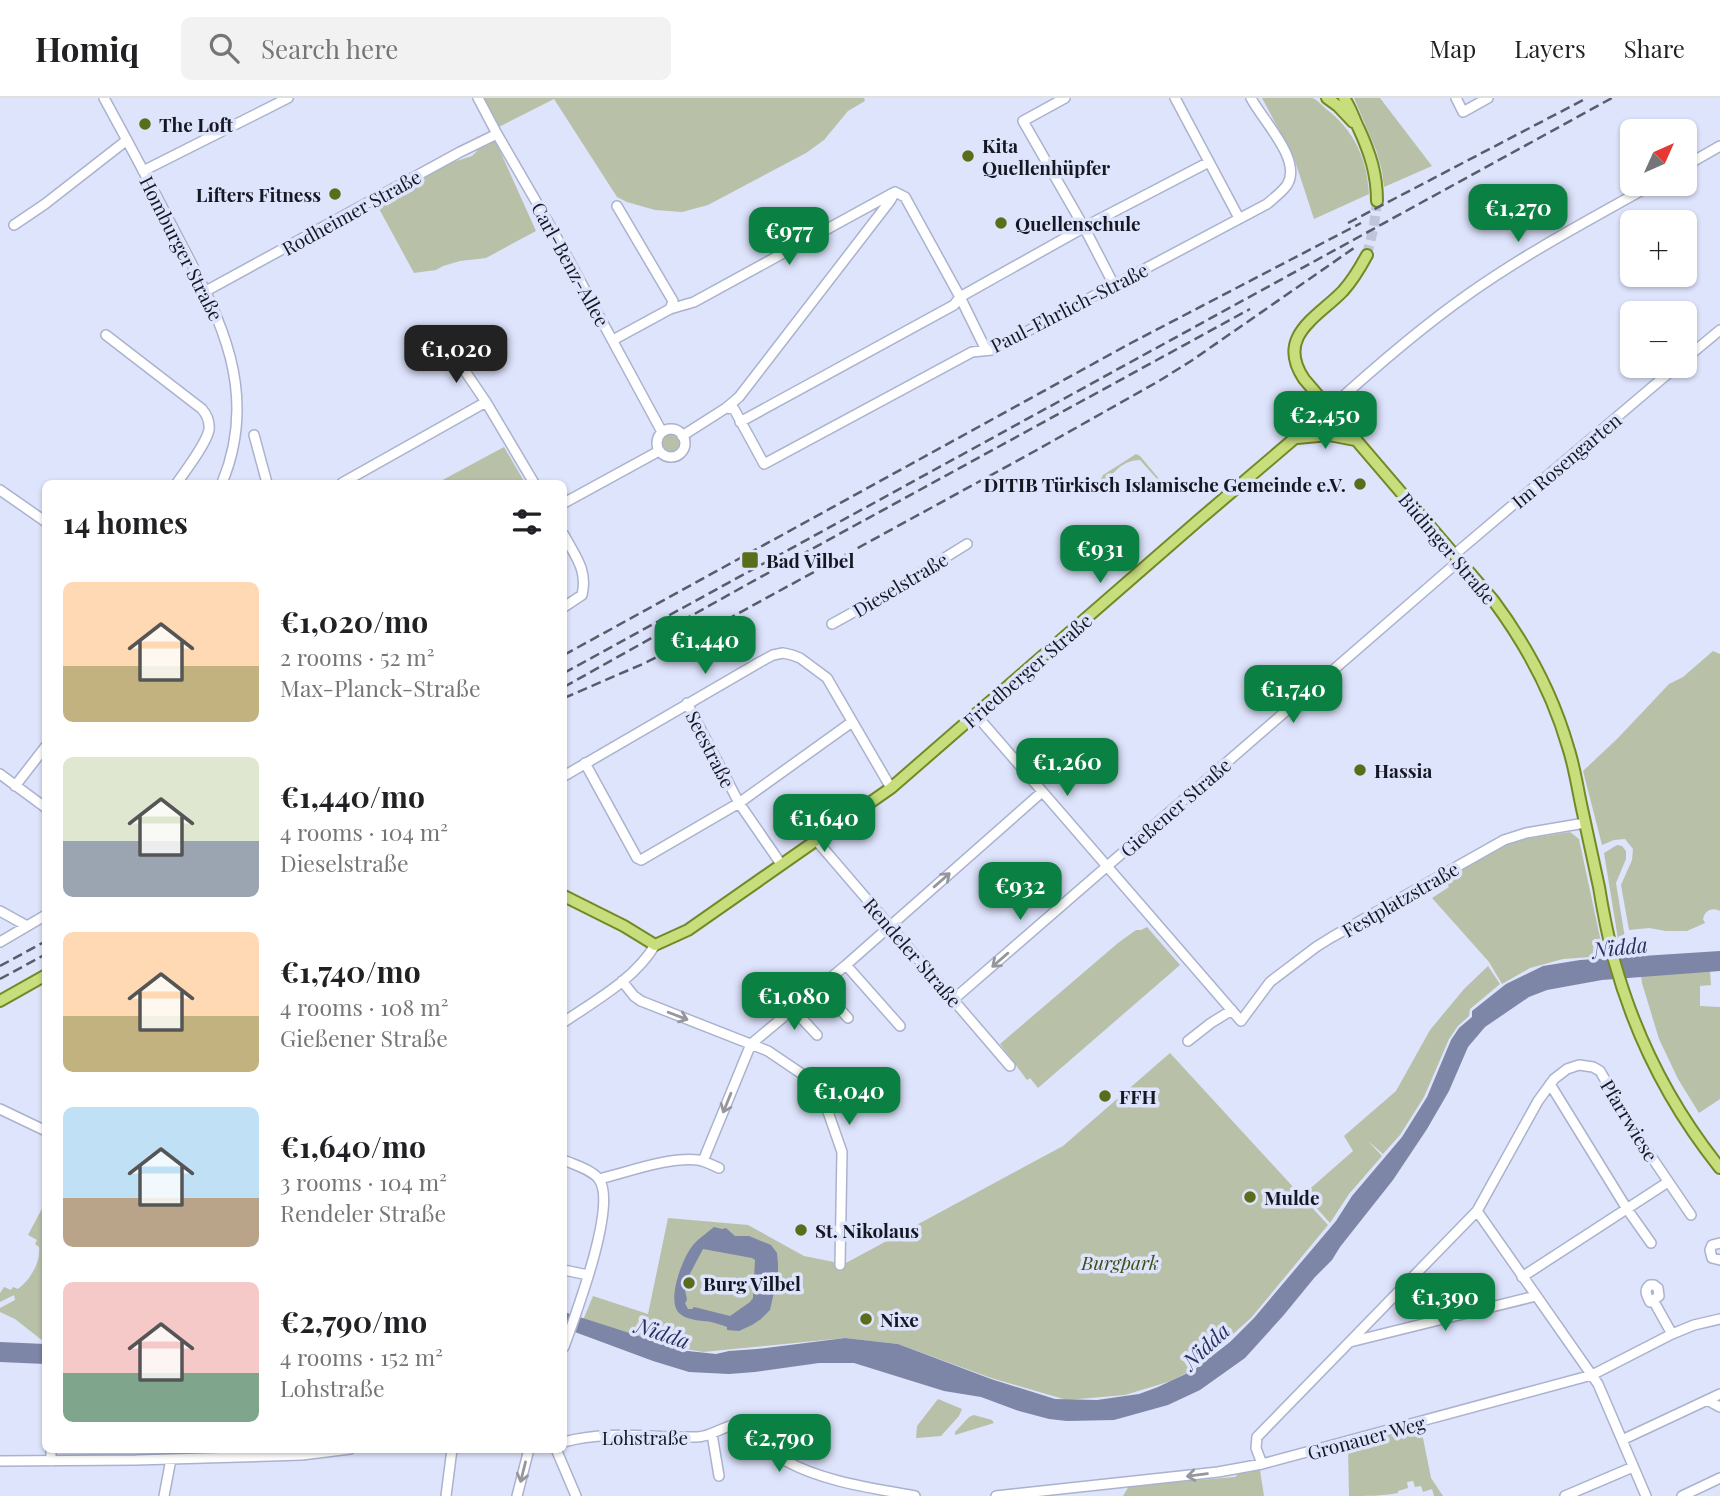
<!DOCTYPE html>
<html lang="en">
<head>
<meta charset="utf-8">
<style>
	body { margin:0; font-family:"Playfair Display",serif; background:#f2f2f2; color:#202124; height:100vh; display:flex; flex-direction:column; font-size:26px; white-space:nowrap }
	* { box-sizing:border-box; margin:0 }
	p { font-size:23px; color:#757577 }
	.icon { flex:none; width:38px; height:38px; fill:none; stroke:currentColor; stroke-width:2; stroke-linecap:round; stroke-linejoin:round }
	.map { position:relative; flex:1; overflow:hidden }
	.drawer { position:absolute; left:42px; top:382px; width:525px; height:973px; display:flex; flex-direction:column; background:#fff; border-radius:10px; box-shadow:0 2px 5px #0004 }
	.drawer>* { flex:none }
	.needle { width:46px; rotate:45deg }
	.controls { position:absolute; left:1620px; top:21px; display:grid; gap:14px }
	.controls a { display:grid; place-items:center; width:77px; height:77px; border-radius:10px; background:#fff; box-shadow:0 2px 5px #0004; font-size:35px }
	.price { position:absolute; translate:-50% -60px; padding:0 16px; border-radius:14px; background:#0b8043; color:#fff; font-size:23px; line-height:46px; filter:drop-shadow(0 2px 4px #0008) }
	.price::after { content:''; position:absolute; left:50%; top:42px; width:21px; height:16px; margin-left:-10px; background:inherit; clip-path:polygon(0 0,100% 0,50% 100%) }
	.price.current { background:#222; color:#fff }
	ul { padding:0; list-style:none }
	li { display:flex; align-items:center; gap:21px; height:175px; padding:0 21px }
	li span { display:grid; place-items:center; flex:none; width:196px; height:140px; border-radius:10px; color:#555 }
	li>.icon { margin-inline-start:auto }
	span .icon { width:84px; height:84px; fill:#fffc; stroke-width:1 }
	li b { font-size:30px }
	h2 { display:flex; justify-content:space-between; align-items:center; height:84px; padding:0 21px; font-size:30px }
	header { display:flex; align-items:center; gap:42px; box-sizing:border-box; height:98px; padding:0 35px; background:#fff; border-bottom:2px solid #e0e0e0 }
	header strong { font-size:33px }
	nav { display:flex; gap:38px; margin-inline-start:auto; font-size:24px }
	.search { width:490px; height:63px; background:#f2f2f2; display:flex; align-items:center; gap:18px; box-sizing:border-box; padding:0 24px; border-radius:10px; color:#757577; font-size:26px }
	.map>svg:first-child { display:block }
</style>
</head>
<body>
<header>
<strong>Homiq</strong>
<div class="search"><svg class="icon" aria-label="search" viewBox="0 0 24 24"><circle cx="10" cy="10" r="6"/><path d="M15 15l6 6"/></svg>Search here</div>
<nav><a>Map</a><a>Layers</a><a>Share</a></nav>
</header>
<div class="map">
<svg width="1720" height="1398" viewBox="0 0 1720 1398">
	<rect width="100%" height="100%" fill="#dee4fc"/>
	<path fill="#b8c0a8" d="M 472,0 L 864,0 L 865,3 L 848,13 L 824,42 L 806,55 L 708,107 L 682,114 L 655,112 L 627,104 L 617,99 L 554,1 L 491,33 Z
		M 1262,0 C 1272,0 1304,0 1312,0 C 1316,1 1322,7 1325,10 C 1354,32 1367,60 1369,96 L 1314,121 L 1294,60 Z
		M 1354,0 L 1380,0 L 1432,68 L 1384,89 L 1382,73 L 1376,52 Z
		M 491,43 L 496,44 L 536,133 L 486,160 L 460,163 L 443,168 L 436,172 L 414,175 L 377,107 L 450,65 L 472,58 L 482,48 Z
		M661 345a10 10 0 1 1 20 0a10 10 0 1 1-20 0Z
		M 504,349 L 525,385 L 437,385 Z
		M 1136,356 L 1140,358 L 1166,389 L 1165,390 L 1140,362 C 1122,362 1109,377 1104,392 C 1101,386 1099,383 1103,377 Z
		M 1713,553 L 1720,556 L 1720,813 C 1712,809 1705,812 1703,821 L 1705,825 L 1687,833 L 1666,833 L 1649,830 L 1629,832 L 1621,787 L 1632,762 L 1633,751 L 1625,741 L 1614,742 L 1602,747 L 1583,673 L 1618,640 L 1669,586 L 1683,579 Z
		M 1570,734 L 1579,741 L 1604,858 L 1563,861 L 1530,870 L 1502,886 L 1489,864 L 1432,800 L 1449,789 L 1443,780 L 1507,744 Z
		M 1617,747 L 1622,748 L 1626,753 L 1626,761 L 1616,785 L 1625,840 L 1618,841 L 1604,755 Z
		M 1147,829 L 1180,867 L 1038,990 L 1030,980 L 1027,982 L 1000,946 L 1118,845 L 1136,832 L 1141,832 Z
		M 1488,868 L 1500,886 L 1470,911 L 1469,918 L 1458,928 L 1449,941 L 1424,999 L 1400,1037 L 1383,1056 L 1368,1043 L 1382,1058 L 1349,1096 L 1330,1125 L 1304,1096 L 1353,1053 L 1344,1038 L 1396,993 L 1430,932 L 1464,891 Z
		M 1710,873 L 1711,887 L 1700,888 L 1700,908 L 1720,909 L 1720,1001 L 1699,1015 L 1678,981 L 1659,941 L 1642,885 L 1641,878 Z
		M 1170,955 L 1328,1127 L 1251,1220 L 1194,1271 L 1171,1283 L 1125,1297 L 1067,1302 L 991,1280 L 898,1246 L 845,1240 L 703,1254 L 670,1248 L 583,1222 L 593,1198 L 648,1216 L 668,1120 L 748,1127 L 804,1158 L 844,1166 L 1063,1048 Z
		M 45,1105 L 45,1243 L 43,1243 L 15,1221 L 0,1214 L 0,1210 L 15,1202 L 14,1197 L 0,1204 L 0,1195 L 4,1189 L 11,1192 L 13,1189 L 18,1191 C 30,1182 41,1164 39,1149 L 35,1146 L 37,1142 L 28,1137 Z
		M 938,1301 L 962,1311 L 959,1318 L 941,1338 L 916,1340 L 917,1328 Z
		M 974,1317 L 992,1322 L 994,1325 L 955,1337 L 955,1334 L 969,1319 Z
		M 1421,1330 L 1431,1380 L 1443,1398 L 1434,1398 L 1432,1391 L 1423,1394 L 1421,1388 L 1415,1389 L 1413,1383 L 1407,1384 L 1408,1390 L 1398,1393 L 1398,1395 C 1382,1398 1365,1398 1349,1398 L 1348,1348 Z
		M 1260,1372 L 1264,1398 L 1123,1398 L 1129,1388 L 1235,1379 L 1238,1376 Z"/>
	<path fill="#7e86a7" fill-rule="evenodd" d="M 1720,853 L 1720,873 L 1602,882 L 1547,892 L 1529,899 L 1485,929 L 1468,949 L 1449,993 L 1427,1031 L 1393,1082 L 1340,1149 L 1332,1162 L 1315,1179 L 1283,1218 L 1245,1260 L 1200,1292 L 1168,1307 L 1114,1322 L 1067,1323 L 1049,1321 L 1019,1313 L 981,1299 L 944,1293 L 854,1265 L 819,1265 L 755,1274 L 729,1276 L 689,1274 L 653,1263 L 564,1230 L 564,1214 L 670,1248 L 688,1253 L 716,1256 L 729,1253 L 757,1251 L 845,1240 L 898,1246 L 991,1281 L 1055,1301 L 1097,1302 L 1139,1296 L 1158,1289 L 1194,1272 L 1230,1244 L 1254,1220 L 1336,1123 L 1352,1098 L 1402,1039 L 1427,999 L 1451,942 L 1459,930 L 1472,919 L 1472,913 L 1506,886 L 1543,868 L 1580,862 Z
		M 714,1129 L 722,1131 L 726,1130 L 735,1138 L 749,1138 L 771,1147 L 777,1155 L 778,1166 L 778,1176 L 770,1212 L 761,1221 L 752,1227 L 739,1233 L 727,1232 L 727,1229 C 722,1227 716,1225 711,1224 C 701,1222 687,1223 679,1215 C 666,1202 683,1159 693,1147 C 699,1140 707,1135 714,1129 ZM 703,1151 L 752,1160 L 755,1162 L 753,1200 L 750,1204 L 730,1218 L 694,1209 L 692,1211 L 688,1211 L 685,1205 L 687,1202 L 684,1187 Z
		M 0,1244 L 45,1246 L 45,1266 L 0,1264 Z"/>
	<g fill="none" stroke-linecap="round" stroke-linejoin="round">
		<path stroke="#c0c5db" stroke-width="10" stroke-dasharray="10 5" stroke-linecap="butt" d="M 1367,157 L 1374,128 L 1377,103"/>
		<g stroke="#aab2ce" stroke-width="12">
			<path id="minor" d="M 104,0 C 127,42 150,85 172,128 C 215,211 262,289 222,385
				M 478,0 L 497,36 L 552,131 L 662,334
				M 1065,0 L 1023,23 L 1085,131 L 1114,187
				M 1175,0 L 1239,120
				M 1456,0 L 1463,14 L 1488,0
				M 1685,68 L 1720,48
				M 143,73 L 288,0
				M 895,94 L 905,99 L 960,199 L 986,252
				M 14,127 L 45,106 L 127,42
				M 206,193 L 460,54 L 497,36
				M 670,211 L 694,204 L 893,95
				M 106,237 L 202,311 C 207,317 210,324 209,332 C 206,346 186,372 177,385
				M 613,242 L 670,211 L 673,203 L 617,108
				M 452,254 L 486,304 L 534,385
				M 1685,261 L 1720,232
				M 726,310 L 739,299 L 890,103 L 895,94
				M 1329,311 C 1374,270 1420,230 1470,195 C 1528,154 1591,121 1653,86
				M 740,324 L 954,207 L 960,199 L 1092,125 L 1209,64
				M657 345a14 14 0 1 1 28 0a14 14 0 1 1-28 0Z
				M 254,337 L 267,385
				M 682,338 L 726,310 L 734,311 L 764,366 L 972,254 L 992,252 L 1267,106 C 1274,100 1282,94 1287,87 C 1303,62 1262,22 1251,0
				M 342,385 L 486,304
				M 0,392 L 46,424
				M 564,405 L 659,353
				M 564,437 C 575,458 588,472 582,497 L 564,509
				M 1455,456 L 1677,268
				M 832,526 L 888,495 L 967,446
				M 687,605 L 739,705 L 781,766
				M 976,617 L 1241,923 L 1270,884 L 1316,849 L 1332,839 L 1504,742 L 1526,735 L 1585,725
				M 585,665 L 637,760 L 641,762 L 739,705 L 852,624
				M 0,676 L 46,710
				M 564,678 L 760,564 L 773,557 L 783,555 L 792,557 L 800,560 L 827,580 L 891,690
				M 15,688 L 46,648
				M 816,742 L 1010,968
				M 0,813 L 27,828
				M 0,844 L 46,817
				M 846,867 L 900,928
				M 622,883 L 634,898 L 641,903 L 768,953 L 802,976 L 814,990 L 827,1011 L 842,1054 L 840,1167
				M 820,889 L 848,920
				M 954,901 L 1460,462
				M 793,911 L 817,937
				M 564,924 C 596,902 635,881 655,847
				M 1188,943 L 1211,925 L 1232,912
				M 1550,986 L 1627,1111 L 1651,1145
				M 0,1011 L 46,1033
				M 564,1062 C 574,1067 594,1072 600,1083 C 616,1111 575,1218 564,1249
				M 703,1063 L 751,946 L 846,867 L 1042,694
				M 599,1081 C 629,1074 667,1059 698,1062 C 705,1063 712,1067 719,1070
				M 1477,1113 L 1598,1286 L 1646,1398
				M 1720,1145 L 1712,1147 L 1710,1152 L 1712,1160 L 1720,1162
				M 564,1172 L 588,1177
				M 1522,1179 L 1668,1084
				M 1650,1187 L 1654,1187 L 1658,1190 L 1659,1198 L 1650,1204 C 1647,1198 1643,1192 1650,1187 Z
				M 1653,1202 L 1672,1236
				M 1350,1244 L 1536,1198
				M 1707,1302 L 1720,1309
				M 712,1336 L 719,1378
				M 1622,1342 L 1720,1296
				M 564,1344 C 607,1332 653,1340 697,1339 C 714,1339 731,1321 748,1327 C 764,1332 771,1355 786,1363 C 824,1384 873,1390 915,1398
				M 556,1351 L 576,1398
				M 0,1363 L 136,1362 L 302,1357 L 350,1351
				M 51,1363 L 51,1351
				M 1262,1366 L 1256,1350 L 1257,1339 L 1477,1113 L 1538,1003 L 1554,981 L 1567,971 L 1579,967 L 1593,969 L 1600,973 L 1638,1039 L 1691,1117
				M 164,1398 L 171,1361
				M 446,1398 L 452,1351
				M 517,1398 L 529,1351
				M 996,1398 L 1218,1374 L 1262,1366 L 1592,1277 L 1672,1236 L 1694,1227 L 1720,1221
				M 1565,1398 L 1633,1369
				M 1682,1398 L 1720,1380"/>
		</g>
		<g stroke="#728a25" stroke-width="14">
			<path id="major" d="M 1327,0 L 1338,8 L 1353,24
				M 1344,0 C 1351,10 1354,21 1359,31 C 1370,55 1377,76 1377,103
				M 1367,157 C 1360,170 1353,182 1343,193 C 1318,219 1275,238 1304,281 L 1493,502 C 1525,545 1553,597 1568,649 C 1574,667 1577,687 1581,706 C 1587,734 1593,761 1599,789 C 1603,814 1608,838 1614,862 C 1635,938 1671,1009 1720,1070
				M 1297,340 L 1329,337 L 1355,342
				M 564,798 L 624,828 L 655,847 L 688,832 L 891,690 L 1200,421 L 1329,311
				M 0,903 L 46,877"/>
		</g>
		<use href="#minor" stroke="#fff" stroke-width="9"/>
		<use href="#major" stroke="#c8de7d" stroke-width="10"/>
		<path stroke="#585c6b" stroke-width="2.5" stroke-dasharray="10 5" stroke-linecap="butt" d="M 1348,125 L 1587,0
			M 564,557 L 1131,245 L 1361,125
			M 564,575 L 1612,0
			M 564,589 L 748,486 L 1250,211
			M 564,600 L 645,565 L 675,550 L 1035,353 L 1159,283 L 1191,263 L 1354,150
			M 0,868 L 46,843
			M 0,881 L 46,856"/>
	</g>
	<defs><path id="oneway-shaft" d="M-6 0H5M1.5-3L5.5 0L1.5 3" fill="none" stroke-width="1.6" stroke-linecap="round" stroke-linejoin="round" transform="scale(1.75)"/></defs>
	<g stroke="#96979c">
		<use href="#oneway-shaft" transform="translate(942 782) rotate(-41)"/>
		<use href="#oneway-shaft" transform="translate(1000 862) rotate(139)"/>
		<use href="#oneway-shaft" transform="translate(678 918) rotate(21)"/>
		<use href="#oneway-shaft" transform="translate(727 1005) rotate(112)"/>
		<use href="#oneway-shaft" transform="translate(523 1374) rotate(104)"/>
		<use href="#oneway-shaft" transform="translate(1197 1377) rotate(173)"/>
	</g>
	<g fill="#596d1b" stroke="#dee4fc" stroke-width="2.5">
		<circle cx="145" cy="26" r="7"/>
		<circle cx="968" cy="58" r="7"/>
		<circle cx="335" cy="96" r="7"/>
		<circle cx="1001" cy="125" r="7"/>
		<circle cx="1360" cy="386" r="7"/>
		<rect x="741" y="453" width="18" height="18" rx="3.5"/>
		<circle cx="1360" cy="672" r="7"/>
		<circle cx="1105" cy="998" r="7"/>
		<circle cx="1250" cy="1099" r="7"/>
		<circle cx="801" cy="1132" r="7"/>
		<circle cx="689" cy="1185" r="7"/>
		<circle cx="866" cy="1221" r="7"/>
	</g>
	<g text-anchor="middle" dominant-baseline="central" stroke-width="7" stroke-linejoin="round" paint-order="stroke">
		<g font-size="19" font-weight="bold" fill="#151822" stroke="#dee4fc" text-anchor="start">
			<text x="159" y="26">The Loft</text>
			<text x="982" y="47">Kita<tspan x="982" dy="22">Quellenhüpfer</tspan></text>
			<text x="321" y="96" text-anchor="end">Lifters Fitness</text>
			<text x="1015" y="125">Quellenschule</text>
			<text x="1346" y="386" text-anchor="end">DITIB Türkisch Islamische Gemeinde e.V.</text>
			<text x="766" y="462">Bad Vilbel</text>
			<text x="1374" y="672">Hassia</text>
			<text x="1119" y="998">FFH</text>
			<text x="1264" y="1099">Mulde</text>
			<text x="815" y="1132">St. Nikolaus</text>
			<text x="703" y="1185">Burg Vilbel</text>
			<text x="880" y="1221">Nixe</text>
		</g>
		<g font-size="19" fill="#151822" stroke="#dee4fc">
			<text transform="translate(351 114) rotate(-29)">Rodheimer Straße</text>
			<text transform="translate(182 150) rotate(63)">Homburger Straße</text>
			<text transform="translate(571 166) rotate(61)">Carl-Benz-Allee</text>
			<text transform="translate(1069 209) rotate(-27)">Paul-Ehrlich-Straße</text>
			<text transform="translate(1566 362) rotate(-40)">Im Rosengarten</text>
			<text transform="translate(1448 450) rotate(50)">Büdinger Straße</text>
			<text transform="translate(900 486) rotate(-31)">Dieselstraße</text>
			<text transform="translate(1027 572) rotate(-41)">Friedberger Straße</text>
			<text transform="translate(711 651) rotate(63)">Seestraße</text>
			<text transform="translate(1175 709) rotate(-41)">Gießener Straße</text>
			<text transform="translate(1400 801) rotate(-30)">Festplatzstraße</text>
			<text transform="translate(913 854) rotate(49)">Rendeler Straße</text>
			<text transform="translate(1630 1022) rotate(59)">Pfarrwiese</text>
			<text x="645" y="1339">Lohstraße</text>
			<text transform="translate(1366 1339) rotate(-15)">Gronauer Weg</text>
		</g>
		<g font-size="19" font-style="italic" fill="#404e16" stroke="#dee4fc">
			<text x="1120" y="1164">Burgpark</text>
		</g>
		<g font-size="21" font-style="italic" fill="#28305d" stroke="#dee4fc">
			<text transform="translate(1620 848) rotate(-6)">Nidda</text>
			<text transform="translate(663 1234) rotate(19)">Nidda</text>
			<text transform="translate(1205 1247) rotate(-43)">Nidda</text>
		</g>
	</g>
</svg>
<div class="controls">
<a><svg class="needle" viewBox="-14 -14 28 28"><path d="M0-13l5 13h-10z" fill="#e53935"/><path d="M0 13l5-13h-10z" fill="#757577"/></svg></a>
<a>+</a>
<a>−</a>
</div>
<b class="price" style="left:1518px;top:146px">€1,270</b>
<b class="price" style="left:789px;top:169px">€977</b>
<b class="price current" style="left:456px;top:287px">€1,020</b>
<b class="price" style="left:1325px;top:353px">€2,450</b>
<b class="price" style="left:1100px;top:487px">€931</b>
<b class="price" style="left:705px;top:578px">€1,440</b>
<b class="price" style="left:1293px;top:627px">€1,740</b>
<b class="price" style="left:1067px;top:700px">€1,260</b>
<b class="price" style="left:824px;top:756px">€1,640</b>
<b class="price" style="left:1020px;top:824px">€932</b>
<b class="price" style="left:794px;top:934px">€1,080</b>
<b class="price" style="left:849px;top:1029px">€1,040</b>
<b class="price" style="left:1445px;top:1235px">€1,390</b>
<b class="price" style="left:779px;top:1376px">€2,790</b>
<section class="drawer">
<h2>14 homes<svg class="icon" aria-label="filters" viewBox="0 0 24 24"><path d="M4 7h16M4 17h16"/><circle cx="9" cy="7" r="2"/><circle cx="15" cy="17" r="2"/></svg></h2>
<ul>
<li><span style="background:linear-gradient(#ffd9b3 60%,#c2b280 0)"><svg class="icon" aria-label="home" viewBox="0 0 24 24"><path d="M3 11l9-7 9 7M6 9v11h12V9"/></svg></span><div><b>€1,020/mo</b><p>2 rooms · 52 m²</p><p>Max-Planck-Straße</p></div></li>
<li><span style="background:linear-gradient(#dfe7d0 60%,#9aa5b1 0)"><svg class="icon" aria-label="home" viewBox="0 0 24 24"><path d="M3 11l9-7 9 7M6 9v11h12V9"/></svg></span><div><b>€1,440/mo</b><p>4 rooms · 104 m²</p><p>Dieselstraße</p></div></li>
<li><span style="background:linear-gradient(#ffd9b3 60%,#c2b280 0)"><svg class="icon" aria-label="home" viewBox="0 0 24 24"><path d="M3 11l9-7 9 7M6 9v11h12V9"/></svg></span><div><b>€1,740/mo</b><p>4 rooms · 108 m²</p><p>Gießener Straße</p></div></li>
<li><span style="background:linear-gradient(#bfe0f5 65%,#b9a48a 0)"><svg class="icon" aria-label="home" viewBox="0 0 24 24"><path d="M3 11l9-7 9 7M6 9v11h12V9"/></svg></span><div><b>€1,640/mo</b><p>3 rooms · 104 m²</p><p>Rendeler Straße</p></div></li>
<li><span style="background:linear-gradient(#f6c9c9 65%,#7fa58c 0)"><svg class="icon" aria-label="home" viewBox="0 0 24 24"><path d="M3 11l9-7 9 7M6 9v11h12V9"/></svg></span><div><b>€2,790/mo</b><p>4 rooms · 152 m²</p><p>Lohstraße</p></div></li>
</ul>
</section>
</div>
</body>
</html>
